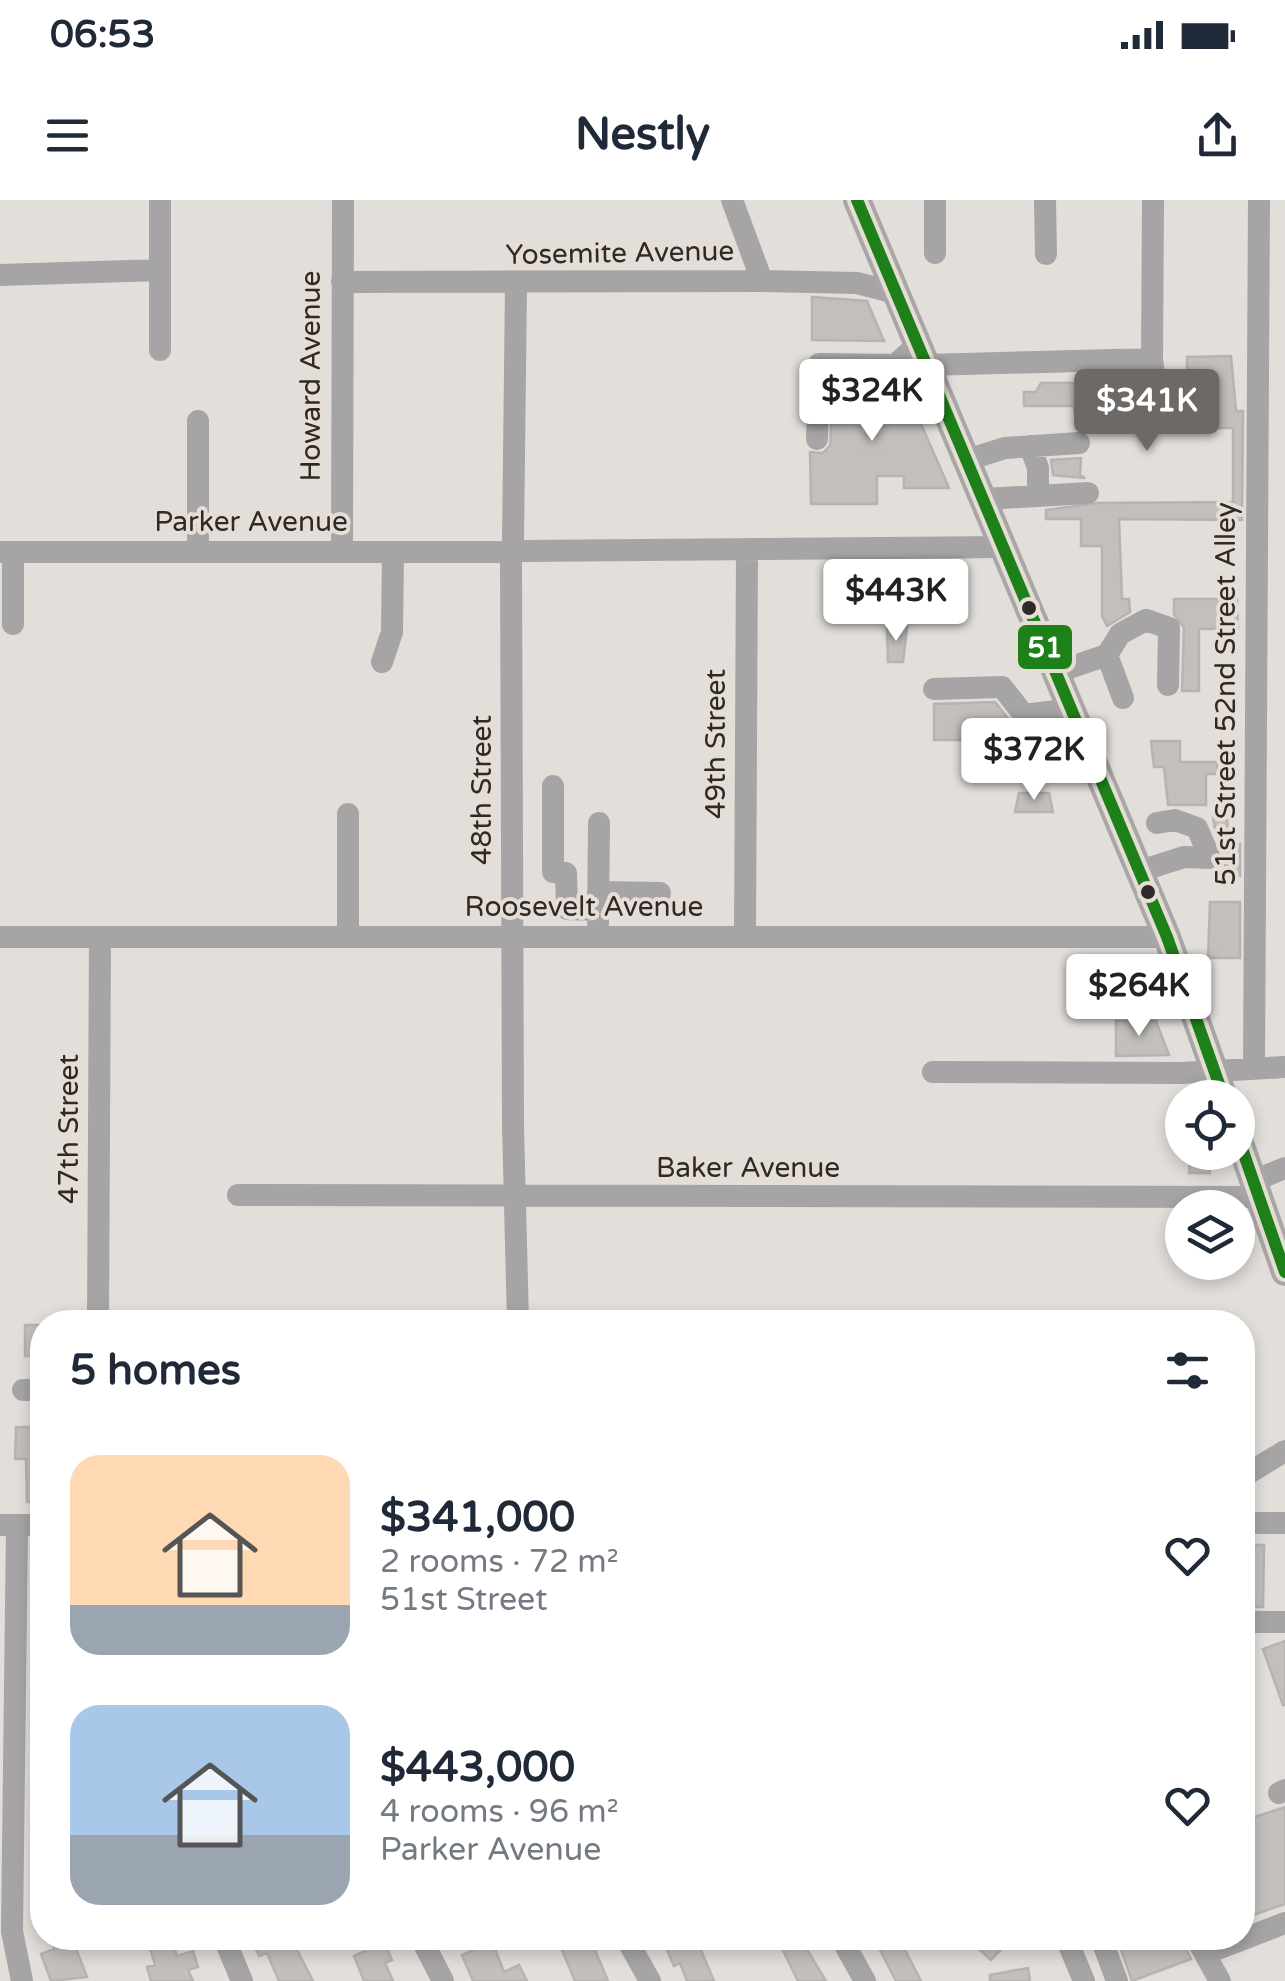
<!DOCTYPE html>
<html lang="en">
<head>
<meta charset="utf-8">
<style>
	body { margin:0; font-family:"Varela Round",sans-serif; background:#f6f6f7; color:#1f2937; height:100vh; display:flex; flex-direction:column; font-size:38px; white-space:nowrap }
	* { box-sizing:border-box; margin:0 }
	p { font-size:32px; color:#747a83 }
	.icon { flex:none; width:55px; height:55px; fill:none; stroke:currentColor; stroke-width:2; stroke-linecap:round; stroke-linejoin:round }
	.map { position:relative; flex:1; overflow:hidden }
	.sheet { position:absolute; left:30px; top:1110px; width:1225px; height:640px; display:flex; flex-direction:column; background:#fff; border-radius:40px; box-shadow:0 5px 15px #0003 }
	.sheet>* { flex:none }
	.buttons { position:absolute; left:1165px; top:880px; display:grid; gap:20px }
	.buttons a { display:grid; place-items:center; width:90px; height:90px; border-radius:50%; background:#fff; box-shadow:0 5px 15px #0003; font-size:50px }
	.price { position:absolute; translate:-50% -85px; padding:0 22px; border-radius:10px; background:#fff; color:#222; font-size:32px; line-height:65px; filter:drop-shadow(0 2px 5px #0008) }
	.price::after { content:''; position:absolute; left:50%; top:60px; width:30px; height:22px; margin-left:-15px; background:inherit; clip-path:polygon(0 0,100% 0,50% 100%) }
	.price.current { background:#6c6966; color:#fff }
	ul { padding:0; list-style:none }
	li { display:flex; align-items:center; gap:30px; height:250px; padding:0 40px }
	li span { display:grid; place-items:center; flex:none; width:280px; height:200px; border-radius:30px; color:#555 }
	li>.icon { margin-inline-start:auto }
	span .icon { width:120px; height:120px; fill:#fffc; stroke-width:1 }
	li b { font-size:42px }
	h2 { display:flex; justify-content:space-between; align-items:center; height:120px; padding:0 40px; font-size:42px }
	.status { display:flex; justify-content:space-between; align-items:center; height:70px; padding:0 50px; background:#fff; direction:ltr }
	.status svg { height:28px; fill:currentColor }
	header { display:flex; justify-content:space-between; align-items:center; height:130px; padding:0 40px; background:#fff; font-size:45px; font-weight:800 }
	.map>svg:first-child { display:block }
</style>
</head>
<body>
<div class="status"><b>06:53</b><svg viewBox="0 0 49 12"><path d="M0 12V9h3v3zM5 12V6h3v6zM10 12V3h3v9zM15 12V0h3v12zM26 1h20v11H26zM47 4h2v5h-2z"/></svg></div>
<header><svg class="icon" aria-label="menu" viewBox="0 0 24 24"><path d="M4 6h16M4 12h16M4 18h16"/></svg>Nestly<svg class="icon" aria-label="share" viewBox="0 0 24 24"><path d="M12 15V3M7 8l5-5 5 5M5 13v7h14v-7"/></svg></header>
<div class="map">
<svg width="1285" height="1781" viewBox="0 0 1285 1781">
	<rect width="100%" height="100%" fill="#e2deda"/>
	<path fill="#c2bfbc" stroke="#b6b3b0" stroke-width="2.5" d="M 812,97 L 867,101 L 884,141 L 812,140 Z
		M 1231,156 L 1236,211 L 1243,211 L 1242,320 L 1119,319 L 1122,399 L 1129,399 L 1130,412 L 1107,426 L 1102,416 L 1102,346 L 1081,346 L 1081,319 L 1046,319 L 1046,310 L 1098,303 L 1233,302 L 1233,228 L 1076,228 L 1074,206 L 1024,206 L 1024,192 L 1036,192 L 1041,183 L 1109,183 L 1109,175 L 1134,174 L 1139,177 L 1150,211 L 1182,211 L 1182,197 L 1187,197 L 1187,157 Z
		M 901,178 L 949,288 L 904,288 L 904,276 L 877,276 L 877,304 L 811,304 L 810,252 L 823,253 L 830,246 L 834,179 Z
		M 1081,258 L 1080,275 L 1085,278 L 1053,275 L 1051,260 Z
		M 1174,399 L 1237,399 L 1238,429 L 1199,429 L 1199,491 L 1182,491 L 1184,428 L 1174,414 Z
		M 907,427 L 903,462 L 888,462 L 887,428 Z
		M 995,502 L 1014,526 L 1014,540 L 934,540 L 934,504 Z
		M 1151,541 L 1180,541 L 1180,562 L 1217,562 L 1217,574 L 1206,574 L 1206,605 L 1168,605 L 1164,567 L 1154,567 Z
		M 1019,593 L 1049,593 L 1053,612 L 1015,612 Z
		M 1213,617 L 1227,617 L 1228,634 L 1216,634 Z
		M 1225,644 L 1240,644 L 1240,676 L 1225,676 Z
		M 1210,702 L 1240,702 L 1240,758 L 1208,758 Z
		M 1116,821 L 1156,821 L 1169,855 L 1116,856 Z
		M 1190,958 L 1210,958 L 1210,973 L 1189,973 Z
		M 25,1125 L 42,1125 L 42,1156 L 25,1156 Z
		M 16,1227 L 42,1227 L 42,1302 L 27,1302 L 26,1259 L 15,1259 Z
		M 1242,1345 L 1264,1345 L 1263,1407 L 1242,1407 Z
		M 1285,1441 L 1285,1505 L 1283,1505 L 1263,1449 Z
		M 1285,1607 L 1285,1704 L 1242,1719 L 1242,1621 Z
		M 53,1738 L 72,1738 L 87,1777 L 51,1781 L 41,1754 L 54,1749 Z
		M 147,1738 L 171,1738 L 177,1756 L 193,1751 L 198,1767 L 188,1770 L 193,1781 L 151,1781 L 147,1767 L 155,1765 Z
		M 251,1738 L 291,1738 L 313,1781 L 279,1781 L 267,1753 L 259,1756 Z
		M 360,1738 L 382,1738 L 392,1760 L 385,1763 L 393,1781 L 364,1781 L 354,1756 L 365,1751 Z
		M 557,1738 L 590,1738 L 608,1781 L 575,1781 Z
		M 662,1738 L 696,1738 L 714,1781 L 687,1781 L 680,1763 L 674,1766 Z
		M 777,1738 L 800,1738 L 826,1781 L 798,1781 Z
		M 874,1738 L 899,1738 L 921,1781 L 896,1781 Z
		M 967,1738 L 1012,1738 L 991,1760 Z
		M 1117,1738 L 1181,1738 L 1191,1759 L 1132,1781 Z
		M 492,1741 L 504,1772 L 519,1765 L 527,1781 L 473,1781 L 462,1755 Z
		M 1028,1768 L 1030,1781 L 990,1781 L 990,1775 Z"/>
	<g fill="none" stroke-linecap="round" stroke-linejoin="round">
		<path stroke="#a6a4a4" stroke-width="22" d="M 732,0 L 762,81
			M 1045,0 L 1046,54
			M 1153,0 L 1152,159 L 1156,189
			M 935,53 L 935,0
			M 0,75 L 160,70
			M 342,82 L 762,81 L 857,83 L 896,93
			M 160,150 L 160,0
			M 927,165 L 1152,159
			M 198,221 L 198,352
			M 817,239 L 819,164 L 895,165 L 918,144
			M 1030,246 L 1038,268 L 1038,294
			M 967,260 L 1005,248 L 1079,243
			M 985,299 L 1088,293
			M 513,341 L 516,84
			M 523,351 L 1006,347
			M 0,352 L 502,352
			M 342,352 L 343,0
			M 511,362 L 513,926 L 518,1122
			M 13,424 L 13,352
			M 1107,455 L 1123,498
			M 382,462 L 392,432 L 393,352
			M 1057,472 L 1107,455 L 1120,434 L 1146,420 L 1169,428 L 1168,485
			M 934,489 L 1002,487 L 1024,515 L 1072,509
			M 553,586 L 553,672 L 566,673 L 567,709 L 598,710
			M 348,614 L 348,737
			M 1140,671 L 1184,657 L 1210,658 L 1197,628 L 1175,620 L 1157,623
			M 598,692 L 660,693
			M 598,723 L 599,623
			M 0,737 L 1167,737
			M 745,737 L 747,351
			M 1254,867 L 1259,0
			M 933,872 L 1181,873 L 1285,867
			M 1253,981 L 1285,968
			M 238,995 L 1259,997
			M 98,1122 L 100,737
			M 23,1190 L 42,1190
			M 1242,1277 L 1285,1251
			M 1242,1323 L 1285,1323
			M 0,1325 L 42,1325
			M 17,1325 L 12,1731 L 22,1781
			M 1242,1422 L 1285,1422
			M 1279,1593 L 1285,1590
			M 224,1738 L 242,1781
			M 421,1738 L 443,1781
			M 626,1738 L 650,1781
			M 841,1738 L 865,1781
			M 1066,1738 L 1084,1781
			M 1101,1738 L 1117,1781
			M 1196,1738 L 1220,1781
			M 1207,1753 L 1285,1723"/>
		<path stroke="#a8a7a6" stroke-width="28" d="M 857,0 L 1167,737 L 1224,898
			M 1238,937 L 1285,1072"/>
		<g stroke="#e6ddd7" stroke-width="20">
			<path id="bus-1" d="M 857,0 L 1167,737 L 1224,898
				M 1238,937 L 1285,1072"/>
		</g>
		<use href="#bus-1" stroke="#1e8019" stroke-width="12"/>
	</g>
	<g fill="#2d2a27" stroke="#e6ddd7" stroke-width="4">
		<circle cx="1029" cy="408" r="9"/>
		<circle cx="1148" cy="692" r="9"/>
	</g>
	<g text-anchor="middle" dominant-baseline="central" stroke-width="8" stroke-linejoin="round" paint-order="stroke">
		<g font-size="28" fill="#2d2a27" stroke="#e6ddd7">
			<text transform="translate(620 53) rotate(-1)">Yosemite Avenue</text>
			<text transform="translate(311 176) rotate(-90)">Howard Avenue</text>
			<text x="251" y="322">Parker Avenue</text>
			<text transform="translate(1226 494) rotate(-90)">51st Street 52nd Street Alley</text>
			<text transform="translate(716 544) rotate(-90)">49th Street</text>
			<text transform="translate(482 590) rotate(-90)">48th Street</text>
			<text x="584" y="707">Roosevelt Avenue</text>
			<text transform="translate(69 929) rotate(-90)">47th Street</text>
			<text x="748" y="968">Baker Avenue</text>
		</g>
	</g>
	<rect stroke="#e6ddd7" stroke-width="4" x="1016" y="423" width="58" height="48" rx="10" fill="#1e8019"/>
	<g font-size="28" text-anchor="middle" font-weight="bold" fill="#fff">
		<text x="1045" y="457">51</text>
	</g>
</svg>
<div class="buttons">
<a><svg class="icon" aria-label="locate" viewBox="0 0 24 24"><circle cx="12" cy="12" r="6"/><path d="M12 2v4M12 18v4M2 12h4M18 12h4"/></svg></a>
<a><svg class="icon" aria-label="layers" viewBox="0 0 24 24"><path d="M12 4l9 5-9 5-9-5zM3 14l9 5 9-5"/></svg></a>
</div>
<b class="price" style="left:872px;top:244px">$324K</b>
<b class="price current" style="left:1147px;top:254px">$341K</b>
<b class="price" style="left:896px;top:444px">$443K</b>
<b class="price" style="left:1034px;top:603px">$372K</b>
<b class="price" style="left:1139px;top:839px">$264K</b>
<section class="sheet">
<h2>5 homes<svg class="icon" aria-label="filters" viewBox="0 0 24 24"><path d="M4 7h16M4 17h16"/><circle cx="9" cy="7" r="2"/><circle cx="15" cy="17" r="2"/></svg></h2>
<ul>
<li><span style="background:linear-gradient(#ffd9b3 75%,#9aa5b1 0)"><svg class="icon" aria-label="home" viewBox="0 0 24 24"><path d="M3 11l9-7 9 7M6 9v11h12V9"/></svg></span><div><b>$341,000</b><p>2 rooms · 72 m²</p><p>51st Street</p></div><svg class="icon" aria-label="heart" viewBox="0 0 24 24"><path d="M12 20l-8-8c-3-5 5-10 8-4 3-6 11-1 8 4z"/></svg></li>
<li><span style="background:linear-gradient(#a9c7e8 65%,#9aa5b1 0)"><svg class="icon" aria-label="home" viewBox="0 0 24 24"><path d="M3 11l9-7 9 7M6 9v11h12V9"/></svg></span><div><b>$443,000</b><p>4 rooms · 96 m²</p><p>Parker Avenue</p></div><svg class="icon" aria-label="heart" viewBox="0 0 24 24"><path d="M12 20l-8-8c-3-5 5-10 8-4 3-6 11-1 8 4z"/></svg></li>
</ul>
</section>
</div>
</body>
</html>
